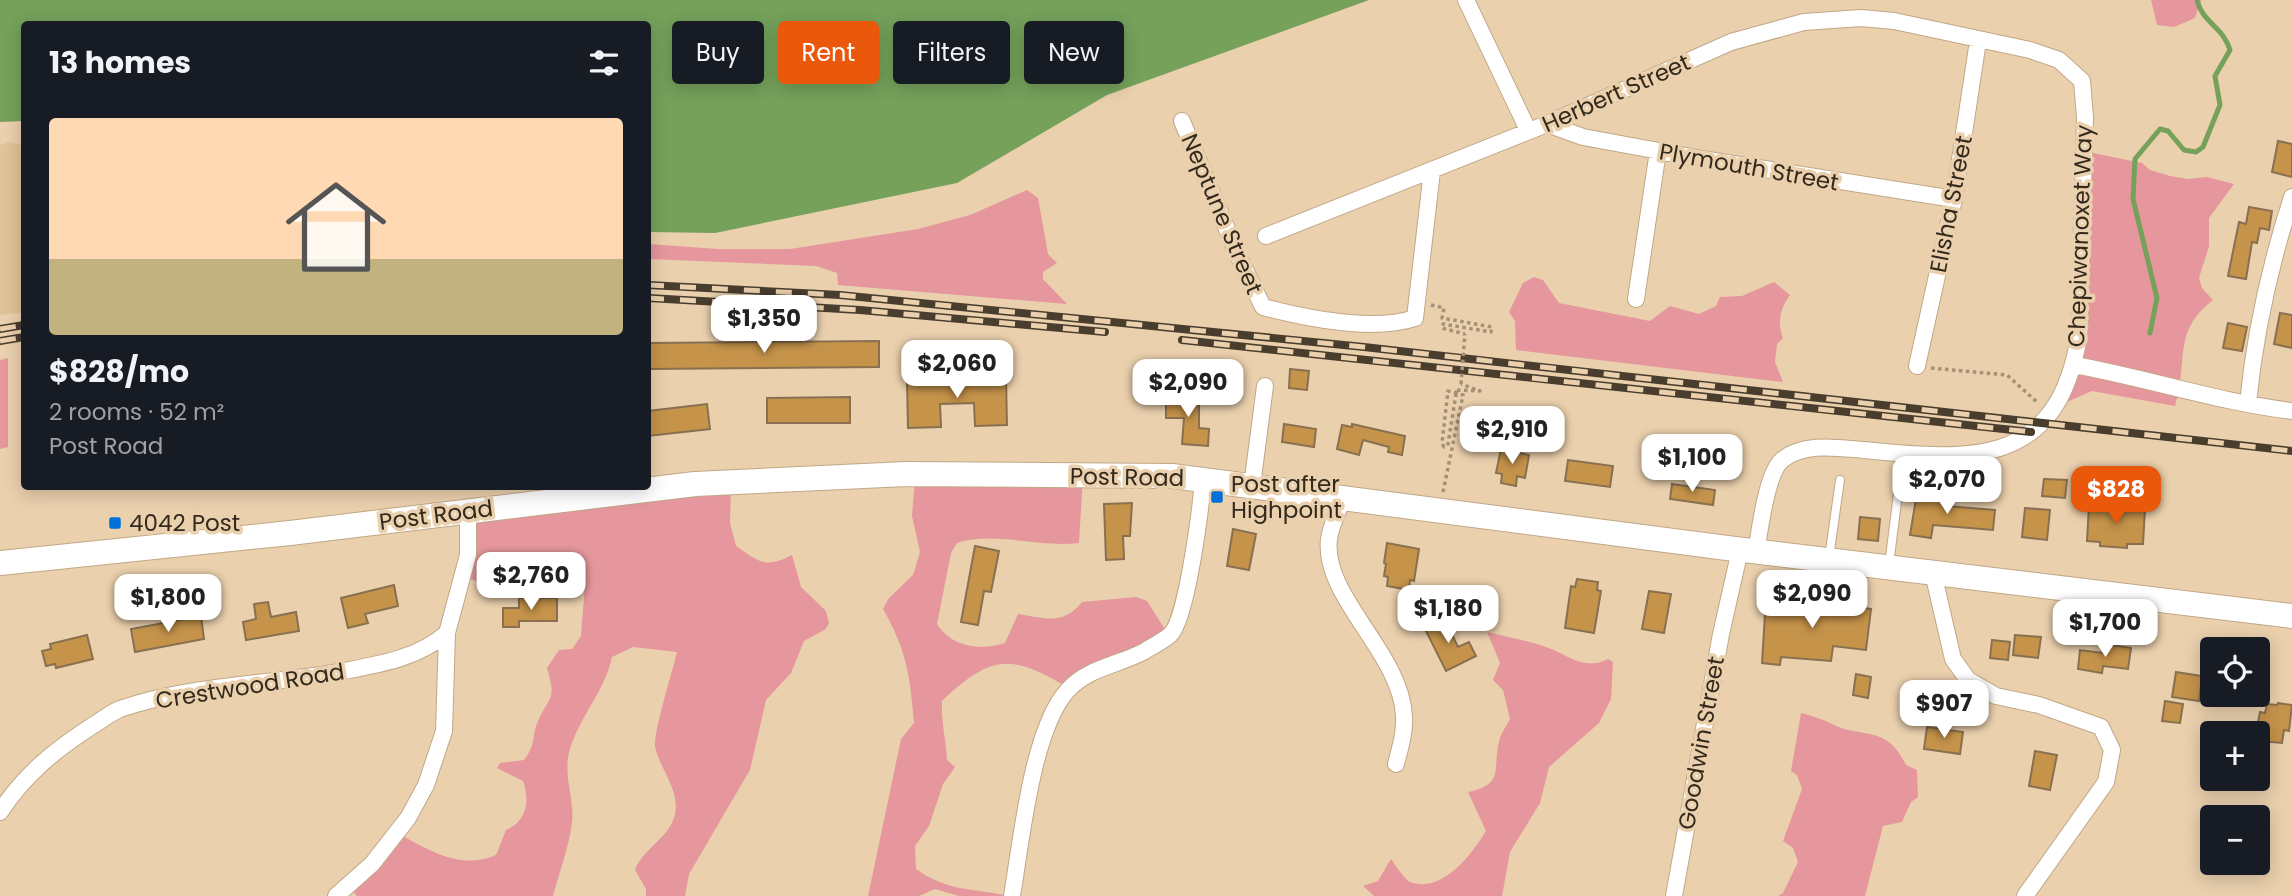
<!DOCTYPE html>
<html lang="en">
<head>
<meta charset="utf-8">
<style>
	body { margin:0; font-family:Poppins,sans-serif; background:#242831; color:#f1f3f6; height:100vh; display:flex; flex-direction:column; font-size:26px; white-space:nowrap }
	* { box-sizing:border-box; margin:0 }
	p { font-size:23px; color:#9ea1a6 }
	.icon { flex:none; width:38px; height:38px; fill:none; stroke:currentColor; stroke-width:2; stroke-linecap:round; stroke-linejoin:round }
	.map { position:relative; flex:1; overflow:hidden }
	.side { position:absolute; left:21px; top:21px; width:630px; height:469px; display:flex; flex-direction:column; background:#171b24; border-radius:7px; box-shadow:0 4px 18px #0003 }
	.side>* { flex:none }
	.guide { position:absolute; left:672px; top:21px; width:665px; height:63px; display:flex; gap:14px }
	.fabs { position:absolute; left:2200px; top:637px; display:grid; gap:14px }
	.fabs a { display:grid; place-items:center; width:70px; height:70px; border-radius:7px; background:#171b24; box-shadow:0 4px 18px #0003; font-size:35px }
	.price { position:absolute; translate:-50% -60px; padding:0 16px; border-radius:14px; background:#fff; color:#222; font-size:23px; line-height:46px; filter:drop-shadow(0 2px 4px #0008) }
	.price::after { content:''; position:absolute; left:50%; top:42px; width:21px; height:16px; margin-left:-10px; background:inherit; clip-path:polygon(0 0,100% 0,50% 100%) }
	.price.selected { background:#ea580c; color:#fff }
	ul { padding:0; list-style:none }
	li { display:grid; align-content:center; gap:14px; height:371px; padding:0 28px }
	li+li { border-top:2px solid #363941 }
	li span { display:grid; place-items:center; height:217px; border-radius:7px; color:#555 }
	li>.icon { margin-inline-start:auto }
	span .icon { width:126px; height:126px; fill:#fffc; stroke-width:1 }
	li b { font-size:30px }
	h2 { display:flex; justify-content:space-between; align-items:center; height:84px; padding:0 28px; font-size:30px }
	.chip { padding:0 24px; border-radius:7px; background:#171b24; box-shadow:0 4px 18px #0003; font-size:24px; line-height:63px }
	.chip.selected { background:#ea580c; color:#fff }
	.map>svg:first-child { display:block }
</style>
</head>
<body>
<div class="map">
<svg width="2292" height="896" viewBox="0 0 2292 896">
	<rect width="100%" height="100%" fill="#ead0ad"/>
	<path fill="#e1c299" d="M 10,142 L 24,146 L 24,312 L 0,315 L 0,145 Z"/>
	<path fill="#e5979d" d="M 2151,0 L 2201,0 L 2195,18 L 2174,27 L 2157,25 Z
		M 2088,152 L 2142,163 L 2150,170 L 2170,176 L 2188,179 L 2207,177 L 2234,184 L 2209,218 L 2209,246 L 2199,278 L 2202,288 L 2213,300 C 2171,332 2189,363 2175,406 L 2092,391 L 2058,406 L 2072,383 Z
		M 1027,190 L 1038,198 L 1048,254 L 1057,263 L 1043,272 L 1043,279 L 1067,304 L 838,285 L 837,273 L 816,266 L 648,259 L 648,244 L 718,249 L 790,249 L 918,229 L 970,215 Z
		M 1534,277 L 1543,280 L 1559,303 L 1650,321 L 1670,306 L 1699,314 L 1716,306 L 1720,297 L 1742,296 L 1774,282 L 1790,295 C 1780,309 1777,322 1783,338 L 1777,344 L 1775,362 L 1783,382 L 1516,350 L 1515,321 L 1509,312 L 1523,283 Z
		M 8,358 L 8,447 L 0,449 L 0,360 Z
		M 915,477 L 1083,477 L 1079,543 C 1039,548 995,531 957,543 L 951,553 L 937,624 C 951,647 981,651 1005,643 L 1018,614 C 1045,618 1063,626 1082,602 L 1136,597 L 1147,601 L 1166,631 L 1068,688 C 1011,653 991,655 942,701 C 941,723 946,739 947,760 L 955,767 L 943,784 L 929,826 L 915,846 L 916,869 C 948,892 973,888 1009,896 L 959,896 L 935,889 L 919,896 L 868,896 L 901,739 L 914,723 C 910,676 907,651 883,609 L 889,598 L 913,575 L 920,552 L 912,516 Z
		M 731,484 L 730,523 L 736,546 C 760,562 764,569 792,555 L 801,587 L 826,611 L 829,623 L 826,629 L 804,641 L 791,673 L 766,700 L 750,770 L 689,874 L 685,896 L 646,896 L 646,889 L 635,870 C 644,847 670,838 675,814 C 680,790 660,769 655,747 C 653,734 673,669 677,652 L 633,647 L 612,657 C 605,691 580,716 570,749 C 562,775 575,798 572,823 C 569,847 559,873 553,896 L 357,896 L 349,887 L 401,835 C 432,852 462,870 496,855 L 506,830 C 527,822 530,800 523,781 L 497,768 L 500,763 L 524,760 C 537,744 531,735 539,719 C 551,694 556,699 547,668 L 559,650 L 572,649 L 581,636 L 585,584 L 576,573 L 558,569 L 530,573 L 499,587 L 461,577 L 468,514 Z
		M 1487,632 C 1506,637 1527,640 1546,647 C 1567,654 1584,672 1608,659 L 1613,662 L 1611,699 L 1599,723 L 1549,767 L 1540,803 L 1510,852 L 1502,896 L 1374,896 L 1363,886 L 1378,881 L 1391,859 C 1396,866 1402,875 1408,881 C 1441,896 1472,854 1486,831 L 1468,792 C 1507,784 1491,767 1500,738 C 1502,732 1507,725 1510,719 L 1503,690 L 1493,680 L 1500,663 Z
		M 1801,713 C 1812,716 1822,719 1832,724 C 1861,739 1887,724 1906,765 L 1917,770 L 1918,797 L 1911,802 L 1902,822 L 1883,826 L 1865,896 L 1778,896 L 1783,893 L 1798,862 L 1793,848 L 1783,841 L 1802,789 L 1797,775 L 1791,771 Z"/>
	<path fill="#75a15b" d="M 0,0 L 1369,0 L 1107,95 L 957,183 L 715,233 L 648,232 L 648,24 L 24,24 L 24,121 L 0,122 Z"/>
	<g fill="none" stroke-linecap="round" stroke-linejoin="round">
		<path stroke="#75a15b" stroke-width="5" d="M 2150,333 L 2157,298 L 2133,199 L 2135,159 L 2160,129 L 2168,131 L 2184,150 L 2196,152 L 2203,147 L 2220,105 L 2215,76 L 2230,50 C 2224,28 2202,22 2197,0"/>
	</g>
	<path fill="#c5934a" stroke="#887050" stroke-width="2" d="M 2278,141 L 2292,144 L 2292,177 L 2272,172 Z
		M 2249,207 L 2272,211 L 2269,230 L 2260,228 L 2257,243 L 2252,242 L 2246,279 L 2228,276 L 2239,222 L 2246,224 Z
		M 2280,313 L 2292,315 L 2292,348 L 2274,344 Z
		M 2228,323 L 2247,327 L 2242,351 L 2223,348 Z
		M 879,341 L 879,367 L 648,369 L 648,343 Z
		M 1290,369 L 1309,371 L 1307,390 L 1289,388 Z
		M 1006,377 L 1007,425 L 975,426 L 974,403 L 940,404 L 941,427 L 908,428 L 907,380 Z
		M 1166,396 L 1199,396 L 1199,428 L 1209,429 L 1208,446 L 1182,444 L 1184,418 L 1166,418 Z
		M 850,397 L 850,423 L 767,423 L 767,398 Z
		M 707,404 L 710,429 L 648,436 L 648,411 Z
		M 1284,424 L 1316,429 L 1314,447 L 1282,442 Z
		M 1352,424 L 1405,436 L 1402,455 L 1388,452 L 1389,447 L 1363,440 L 1359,455 L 1337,449 L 1342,425 L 1352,427 Z
		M 1501,449 L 1529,455 L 1525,478 L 1517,476 L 1516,486 L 1501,483 L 1502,474 L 1496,473 Z
		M 1568,460 L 1613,466 L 1610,487 L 1565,481 Z
		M 2044,479 L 2067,480 L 2065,498 L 2042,496 Z
		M 1672,484 L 1715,490 L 1713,505 L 1670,499 Z
		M 1917,493 L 1948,498 L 1947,506 L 1995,510 L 1993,530 L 1933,525 L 1931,538 L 1910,535 Z
		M 1132,503 L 1130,536 L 1123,536 L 1124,559 L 1106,560 L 1104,504 Z
		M 2089,505 L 2145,509 L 2143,544 L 2127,544 L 2127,548 L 2100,546 L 2100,542 L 2087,541 Z
		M 2025,508 L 2050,510 L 2047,540 L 2022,537 Z
		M 1860,517 L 1880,519 L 1878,541 L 1858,539 Z
		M 1233,529 L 1256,534 L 1249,570 L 1227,566 Z
		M 1387,543 L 1419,549 L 1414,581 L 1410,580 L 1409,590 L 1387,586 L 1388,577 L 1384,576 L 1386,564 L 1384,563 Z
		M 975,546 L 999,551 L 991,592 L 984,591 L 978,625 L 961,622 Z
		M 1577,579 L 1598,582 L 1597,590 L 1601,591 L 1594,633 L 1565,628 L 1571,586 L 1575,587 Z
		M 394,585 L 398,606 L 365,614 L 368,623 L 348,628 L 341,598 Z
		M 1649,591 L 1671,594 L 1664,633 L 1642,629 Z
		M 519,598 L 557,598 L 557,621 L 519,621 L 519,627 L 503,627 L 503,608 L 519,608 Z
		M 1766,598 L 1871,609 L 1866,650 L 1833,646 L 1831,661 L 1781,657 L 1780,665 L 1762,663 Z
		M 268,602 L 271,617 L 296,612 L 299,631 L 246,640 L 243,622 L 256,619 L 254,604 Z
		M 201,616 L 204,639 L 135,652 L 131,629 Z
		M 1444,618 L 1458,647 L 1469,642 L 1476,656 L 1446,671 L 1424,627 Z
		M 87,635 L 93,659 L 56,668 L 55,664 L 46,666 L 42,651 L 51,649 L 50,644 Z
		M 2015,635 L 2041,637 L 2038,658 L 2013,655 Z
		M 1992,640 L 2010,642 L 2008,660 L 1990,658 Z
		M 2105,644 L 2131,648 L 2128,669 L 2103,666 L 2102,673 L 2078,669 L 2080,650 L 2104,653 Z
		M 2176,672 L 2202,676 L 2199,701 L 2172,697 Z
		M 1856,674 L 1871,677 L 1868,698 L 1853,695 Z
		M 2165,701 L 2183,704 L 2180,723 L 2162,721 Z
		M 2278,703 L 2292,705 L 2289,731 L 2284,730 L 2282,743 L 2261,741 L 2263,728 L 2257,727 L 2260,712 L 2265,713 L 2267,704 L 2277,705 Z
		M 1927,727 L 1963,732 L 1960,754 L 1924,749 Z
		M 2035,751 L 2057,755 L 2050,790 L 2029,786 Z"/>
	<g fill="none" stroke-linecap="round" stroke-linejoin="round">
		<g stroke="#c1a786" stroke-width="10">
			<path id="service" d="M 1829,558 L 1840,480
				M 1889,565 L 1900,478"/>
		</g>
		<g stroke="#c1a786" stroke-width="18">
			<path id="minor" d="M 1466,0 L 1528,130
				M 1182,121 L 1236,251 L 1263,307 C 1305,318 1373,332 1415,318 L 1432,171
				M 1547,124 L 1583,137 L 1708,160 L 1954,199
				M 1266,236 L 1547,124 L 1731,42 L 1804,22 L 1861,18 L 1894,21 L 2030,50 L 2059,60 L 2082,81 L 2085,117 L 2079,336 C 2058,467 1973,461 1864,450 C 1838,448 1804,442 1782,460 C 1766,474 1760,531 1756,552
				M 1636,299 L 1658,151
				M 2074,365 C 2147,378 2218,402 2292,411
				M 1917,366 L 1954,199 L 1978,41
				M 2248,403 C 2255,332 2270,265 2292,197
				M 1252,486 L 1265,386
				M 1343,498 C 1338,511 1331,525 1329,539 C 1322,597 1401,652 1404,716 C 1405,733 1400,748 1396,764
				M 1933,573 L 1953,659 L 1968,680 L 1996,696 L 2039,705 L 2101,727 L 2112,750 L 2106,782 L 2025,896
				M 0,812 C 25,774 55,750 92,726 C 101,721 110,713 120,709 C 191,684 270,685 344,671 C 381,664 418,658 447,633
				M 336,896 L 372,864 L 408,818 L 426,785 L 444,731 L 447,633 L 468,555 L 468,511
				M 1012,896 C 1021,843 1032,730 1067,691 C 1087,668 1118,665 1143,652 C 1151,647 1163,641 1170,635 C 1187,620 1201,506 1203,479
				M 1674,896 L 1721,634 L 1740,550"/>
		</g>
		<g stroke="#c1a786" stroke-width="26">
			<path id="primary" d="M 0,563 L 290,533 L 695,484 L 906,474 L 1172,476 L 1727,548 L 2292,616"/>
		</g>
		<path stroke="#a59176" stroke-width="3.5" stroke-dasharray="3.5 3.5" stroke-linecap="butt" d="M 1431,305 L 1444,308 L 1442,318 L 1492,327 L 1491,332 L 1443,324 L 1442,328 L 1465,334
			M 1931,368 L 2007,375 L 2038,403
			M 1457,390 L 1480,391 L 1461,384
			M 1443,492 L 1463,395 L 1448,391 L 1442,443 L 1444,447 L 1448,444 L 1456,394"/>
		<use href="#service" stroke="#fff" stroke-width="8"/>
		<use href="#minor" stroke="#fff" stroke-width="16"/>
		<use href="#primary" stroke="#fff" stroke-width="24"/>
		<g stroke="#493d2e" stroke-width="8">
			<path id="rail" d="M 648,285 L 840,295 L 1364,347 L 2292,451
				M 648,298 L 860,310 L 1105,332
				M 0,329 L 24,325
				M 1182,340 L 2031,432
				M 0,341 L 24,337"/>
		</g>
		<use href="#rail" stroke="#ead0ad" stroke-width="5" stroke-dasharray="16" stroke-linecap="butt"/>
		<path stroke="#a59176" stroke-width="3.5" stroke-dasharray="3.5 3.5" stroke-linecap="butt" d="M 1461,384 L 1465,334
			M 1456,394 L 1457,390"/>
	</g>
	<g fill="#0071d8" stroke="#ead0ad" stroke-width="2.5">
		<rect x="1210" y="490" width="14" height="14" rx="3.5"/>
		<rect x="108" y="516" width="14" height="14" rx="3.5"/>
	</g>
	<g text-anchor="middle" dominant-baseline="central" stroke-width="7" stroke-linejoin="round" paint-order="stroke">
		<g font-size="23" fill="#33291c" stroke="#ead0ad">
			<text transform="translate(1616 93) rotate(-24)">Herbert Street</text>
			<text transform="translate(1749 167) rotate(10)">Plymouth Street</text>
			<text transform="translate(1951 204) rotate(-79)">Elisha Street</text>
			<text transform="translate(1222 214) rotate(67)">Neptune Street</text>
			<text transform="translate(2080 236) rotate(-88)">Chepiwanoxet Way</text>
			<text transform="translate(1127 477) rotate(1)">Post Road</text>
			<text transform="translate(436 515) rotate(-7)">Post Road</text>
			<text transform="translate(250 686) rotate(-9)">Crestwood Road</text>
			<text transform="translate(1701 743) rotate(-80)">Goodwin Street</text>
		</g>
		<g font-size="23" fill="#33291c" stroke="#ead0ad" text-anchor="start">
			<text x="1231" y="484">Post after<tspan x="1231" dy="26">Highpoint</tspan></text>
			<text x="129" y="523">4042 Post</text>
		</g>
	</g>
</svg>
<div class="fabs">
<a><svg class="icon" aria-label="locate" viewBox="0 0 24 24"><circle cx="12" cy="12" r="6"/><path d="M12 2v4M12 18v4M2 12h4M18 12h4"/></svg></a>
<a>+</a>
<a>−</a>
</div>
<b class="price" style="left:764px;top:355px">$1,350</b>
<b class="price" style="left:957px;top:400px">$2,060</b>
<b class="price" style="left:1188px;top:419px">$2,090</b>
<b class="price" style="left:1512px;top:466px">$2,910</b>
<b class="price" style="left:1692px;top:494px">$1,100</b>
<b class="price" style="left:1947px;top:516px">$2,070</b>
<b class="price selected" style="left:2116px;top:526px">$828</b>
<b class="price" style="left:531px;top:612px">$2,760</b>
<b class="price" style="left:1812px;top:630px">$2,090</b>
<b class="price" style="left:168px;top:634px">$1,800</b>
<b class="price" style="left:1448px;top:645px">$1,180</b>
<b class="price" style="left:2105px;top:659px">$1,700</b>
<b class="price" style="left:1944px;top:740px">$907</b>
<div class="guide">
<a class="chip">Buy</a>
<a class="chip selected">Rent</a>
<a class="chip">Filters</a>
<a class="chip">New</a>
</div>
<section class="side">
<h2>13 homes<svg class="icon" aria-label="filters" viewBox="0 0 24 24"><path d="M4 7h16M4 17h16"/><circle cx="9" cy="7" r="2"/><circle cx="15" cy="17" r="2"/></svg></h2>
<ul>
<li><span style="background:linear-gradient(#ffd9b3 65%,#c2b280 0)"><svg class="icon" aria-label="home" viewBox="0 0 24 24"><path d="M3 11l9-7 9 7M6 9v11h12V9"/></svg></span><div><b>$828/mo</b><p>2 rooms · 52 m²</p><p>Post Road</p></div></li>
</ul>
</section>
</div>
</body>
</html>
